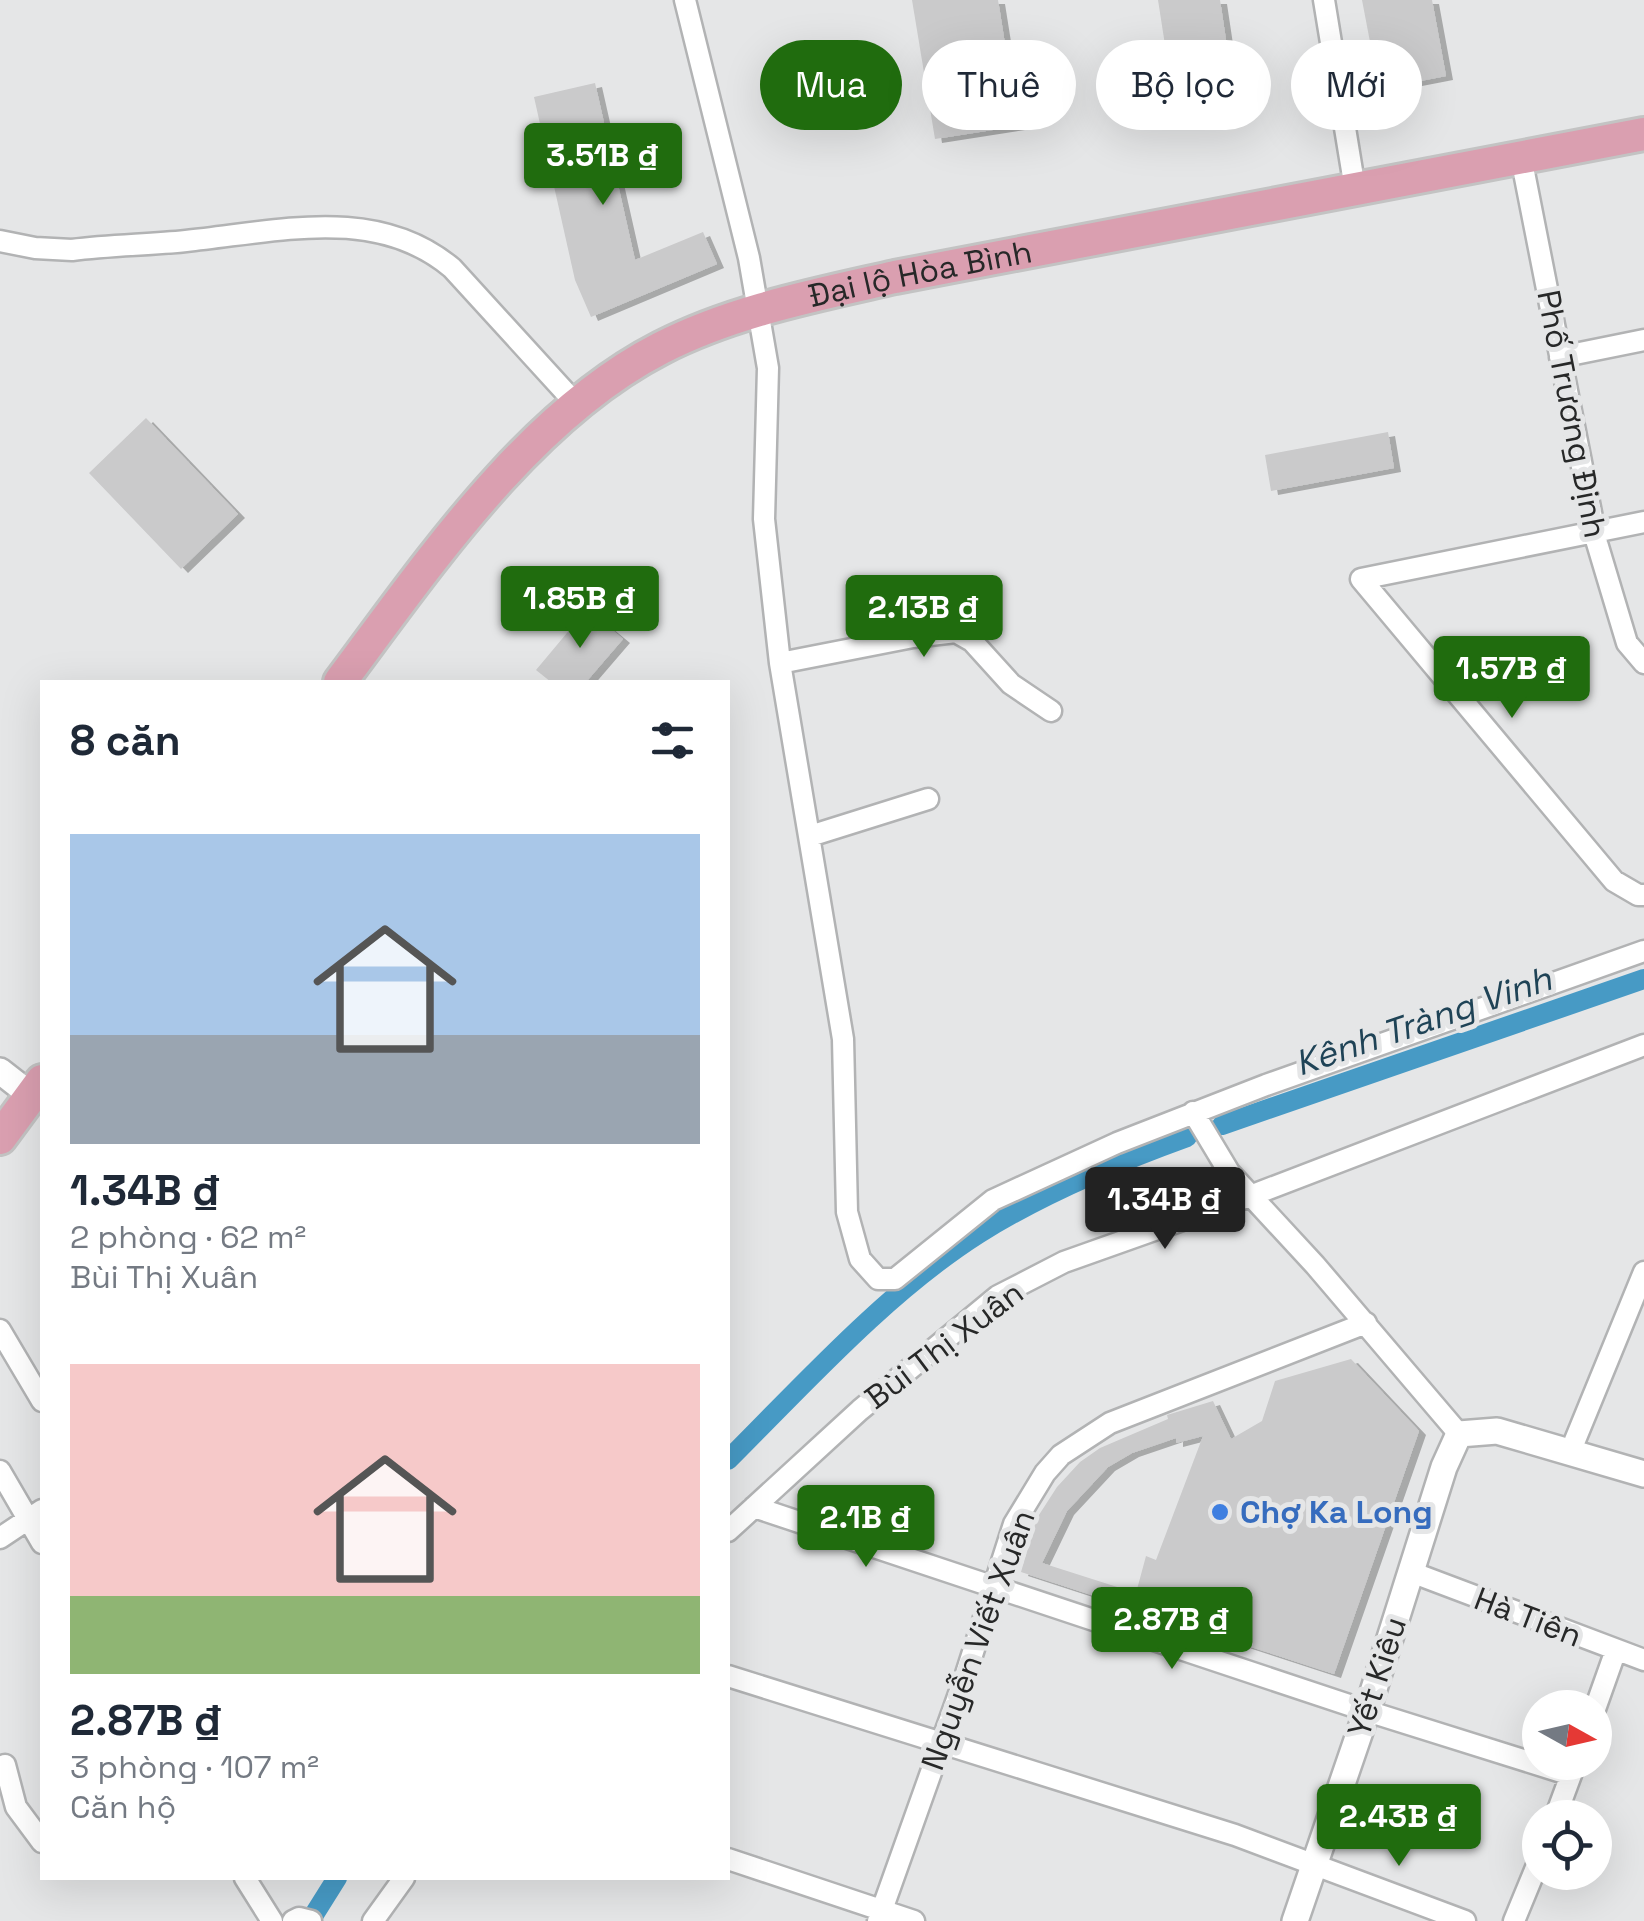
<!DOCTYPE html>
<html lang="vi">
<head>
<meta charset="utf-8">
<style>
	body { margin:0; font-family:"Space Grotesk",sans-serif; background:#f2f2f3; color:#1f2937; height:100vh; display:flex; flex-direction:column; font-size:38px; white-space:nowrap }
	* { box-sizing:border-box; margin:0 }
	p { font-size:32px; color:#747a83 }
	.icon { flex:none; width:55px; height:55px; fill:none; stroke:currentColor; stroke-width:2; stroke-linecap:round; stroke-linejoin:round }
	.map { position:relative; flex:1; overflow:hidden }
	.side { position:absolute; left:40px; top:680px; width:690px; height:1200px; display:flex; flex-direction:column; background:#fff; border-radius:0px; box-shadow:0 10px 40px #0002 }
	.side>* { flex:none }
	.banner { position:absolute; left:760px; top:40px; width:732px; height:90px; display:flex; gap:20px }
	.needle { width:65px; rotate:98deg }
	.tools { position:absolute; left:1522px; top:1690px; display:grid; gap:20px }
	.tools a { display:grid; place-items:center; width:90px; height:90px; border-radius:50%; background:#fff; box-shadow:0 10px 40px #0002; font-size:50px }
	.price { position:absolute; translate:-50% -85px; padding:0 22px; border-radius:10px; background:#206c0e; color:#fff; font-size:32px; line-height:65px; filter:drop-shadow(0 2px 5px #0008) }
	.price::after { content:''; position:absolute; left:50%; top:60px; width:30px; height:22px; margin-left:-15px; background:inherit; clip-path:polygon(0 0,100% 0,50% 100%) }
	.price.active { background:#222; color:#fff }
	ul { padding:0; list-style:none }
	li { display:grid; align-content:center; gap:20px; height:530px; padding:0 30px }
	li span { display:grid; place-items:center; height:310px; border-radius:0px; color:#555 }
	li>.icon { margin-inline-start:auto }
	span .icon { width:180px; height:180px; fill:#fffc; stroke-width:1 }
	li b { font-size:42px }
	h2 { display:flex; justify-content:space-between; align-items:center; height:120px; padding:0 30px; font-size:42px }
	.chip { padding:0 35px; border-radius:45px; background:#fff; box-shadow:0 10px 40px #0002; font-size:35px; line-height:90px }
	.chip.active { background:#206c0e; color:#fff }
	.map>svg:first-child { display:block }
</style>
</head>
<body>
<div class="map">
<svg width="1644" height="1921" viewBox="0 0 1644 1921">
	<defs>
		<filter id="shadow"><feDropShadow dx="7" dy="4" stdDeviation="0" flood-color="#0004"/></filter>
	</defs>
	<rect width="100%" height="100%" fill="#e5e6e7"/>
	<g fill="none" stroke-linecap="round" stroke-linejoin="round">
		<path stroke="#479ac5" stroke-width="20" d="M 1222,1125 L 1644,979
			M 728,1460 C 804,1384 887,1292 978,1234 C 1043,1193 1115,1163 1187,1137
			M 310,1921 L 337,1878"/>
	</g>
	<path fill="#cacacb" fill-rule="evenodd" filter="url(#shadow)" d="M 912,0 L 998,0 L 1018,126 L 935,139 Z
		M 1158,0 L 1220,0 L 1232,80 L 1172,90 Z
		M 1362,0 L 1432,0 L 1446,76 L 1379,89 Z
		M 595,83 L 635,260 L 703,232 L 717,264 L 591,317 L 575,280 L 534,97 Z
		M 146,418 L 238,514 L 181,569 L 89,473 Z
		M 1388,432 L 1394,468 L 1271,491 L 1265,455 Z
		M 587,609 L 623,639 L 586,682 L 551,682 L 536,670 Z
		M 1351,1359 L 1419,1431 L 1334,1674 L 1021,1572 L 1037,1518 L 1057,1487 L 1080,1462 L 1100,1448 L 1168,1419 L 1167,1415 L 1213,1401 L 1231,1439 L 1262,1421 L 1275,1381 ZM 1203,1436 L 1156,1560 L 1146,1556 L 1136,1593 L 1042,1563 L 1067,1511 L 1108,1467 L 1132,1453 L 1176,1438 L 1176,1443 Z"/>
	<g fill="none" stroke-linecap="round" stroke-linejoin="round">
		<g stroke="#b2b3b4" stroke-width="25">
			<path id="minor" d="M 685,0 L 749,258 L 768,368 L 764,519 L 780,663 L 843,1039 L 847,1212 L 860,1259 L 878,1279 L 895,1279 L 993,1200 L 1117,1143 L 1266,1085 L 1644,951
				M 1324,0 L 1355,189
				M 1521,157 L 1597,543 L 1627,643 L 1644,663
				M 0,241 L 35,248 L 72,250 C 110,245 148,245 186,241 C 276,232 376,204 452,268 L 578,406
				M 1560,357 L 1644,340
				M 1644,522 L 1361,579 L 1614,881 L 1638,895 L 1644,895
				M 780,663 L 913,637 L 956,632 L 972,641 L 1011,684 L 1051,711
				M 810,836 L 928,799
				M 1193,1112 L 1229,1172 L 1315,1265 L 1459,1434
				M 0,1330 L 42,1401
				M 1571,1450 L 1644,1272
				M 0,1471 L 42,1543
				M 754,1507 L 1367,1711 L 1571,1775
				M 728,1531 L 860,1410 L 998,1296 L 1064,1262 L 1250,1196 L 1644,1045
				M 0,1538 L 42,1510
				M 1411,1572 L 1644,1660
				M 728,1676 L 1235,1835 L 1465,1921
				M 1595,1709 L 1616,1650
				M 5,1765 L 16,1807 L 42,1842
				M 1555,1818 L 1575,1764
				M 728,1859 L 914,1921
				M 245,1878 L 272,1921
				M 293,1921 L 299,1918 L 311,1921
				M 373,1921 L 404,1878
				M 878,1921 L 965,1677 L 1014,1524 L 1045,1473 L 1061,1455 L 1110,1423 L 1366,1323
				M 1514,1921 L 1540,1858"/>
		</g>
		<g stroke="#b2b3b4" stroke-width="30">
			<path id="tertiary" d="M 0,1071 L 32,1096
				M 1295,1921 L 1367,1711 L 1444,1467 L 1459,1434 L 1497,1431 L 1644,1474"/>
		</g>
		<g stroke="#c3c3c3" stroke-width="38">
			<g id="trunk">
				<path id="s1" d="M 340,682 C 427,566 528,416 661,348 C 733,311 816,295 895,277 L 1644,134"/>
				<path d="M 0,1138 L 42,1081"/>
			</g>
		</g>
		<use href="#minor" stroke="#fff" stroke-width="20"/>
		<use href="#tertiary" stroke="#fff" stroke-width="25"/>
		<use href="#trunk" stroke="#da9fb0" stroke-width="32"/>
	</g>
	<circle fill="#3f7fe0" stroke="#e5e6e7" stroke-width="4" cx="1220" cy="1512" r="10"/>
	<g text-anchor="middle" dominant-baseline="central" stroke-width="10" stroke-linejoin="round" paint-order="stroke">
		<g font-size="32" fill="#272828" stroke="#e5e6e7">
			<text stroke="none"><textPath href="#s1" startOffset="738">Đại lộ Hòa Bình</textPath></text>
			<text transform="translate(1572 414) rotate(79)">Phố Trương Định</text>
			<text transform="translate(944 1345) rotate(-37)">Bùi Thị Xuân</text>
			<text transform="translate(1528 1617) rotate(21)">Hà Tiên</text>
			<text transform="translate(978 1640) rotate(-70)">Nguyễn Viết Xuân</text>
			<text transform="translate(1377 1677) rotate(-72)">Yết Kiêu</text>
		</g>
		<g font-size="32" font-weight="bold" fill="#366cbe" stroke="#e5e6e7" text-anchor="start">
			<text x="1240" y="1512">Chợ Ka Long</text>
		</g>
		<g font-size="35" font-style="italic" fill="#1f4356" stroke="#e5e6e7">
			<text transform="translate(1423 1021) rotate(-19)">Kênh Tràng Vinh</text>
		</g>
	</g>
</svg>
<div class="tools">
<a><svg class="needle" viewBox="-14 -14 28 28"><path d="M0-13l5 13h-10z" fill="#e53935"/><path d="M0 13l5-13h-10z" fill="#747a83"/></svg></a>
<a><svg class="icon" aria-label="locate" viewBox="0 0 24 24"><circle cx="12" cy="12" r="6"/><path d="M12 2v4M12 18v4M2 12h4M18 12h4"/></svg></a>
</div>
<b class="price" style="left:603px;top:208px">3.51B ₫</b>
<b class="price" style="left:580px;top:651px">1.85B ₫</b>
<b class="price" style="left:924px;top:660px">2.13B ₫</b>
<b class="price" style="left:1512px;top:721px">1.57B ₫</b>
<b class="price active" style="left:1165px;top:1252px">1.34B ₫</b>
<b class="price" style="left:866px;top:1570px">2.1B ₫</b>
<b class="price" style="left:1172px;top:1672px">2.87B ₫</b>
<b class="price" style="left:1399px;top:1869px">2.43B ₫</b>
<div class="banner">
<a class="chip active">Mua</a>
<a class="chip">Thuê</a>
<a class="chip">Bộ lọc</a>
<a class="chip">Mới</a>
</div>
<section class="side">
<h2>8 căn<svg class="icon" aria-label="filters" viewBox="0 0 24 24"><path d="M4 7h16M4 17h16"/><circle cx="9" cy="7" r="2"/><circle cx="15" cy="17" r="2"/></svg></h2>
<ul>
<li><span style="background:linear-gradient(#a9c7e8 65%,#9aa5b1 0)"><svg class="icon" aria-label="home" viewBox="0 0 24 24"><path d="M3 11l9-7 9 7M6 9v11h12V9"/></svg></span><div><b>1.34B ₫</b><p>2 phòng · 62 m²</p><p>Bùi Thị Xuân</p></div></li>
<li><span style="background:linear-gradient(#f6c9c9 75%,#8fb573 0)"><svg class="icon" aria-label="home" viewBox="0 0 24 24"><path d="M3 11l9-7 9 7M6 9v11h12V9"/></svg></span><div><b>2.87B ₫</b><p>3 phòng · 107 m²</p><p>Căn hộ</p></div></li>
</ul>
</section>
</div>
</body>
</html>
